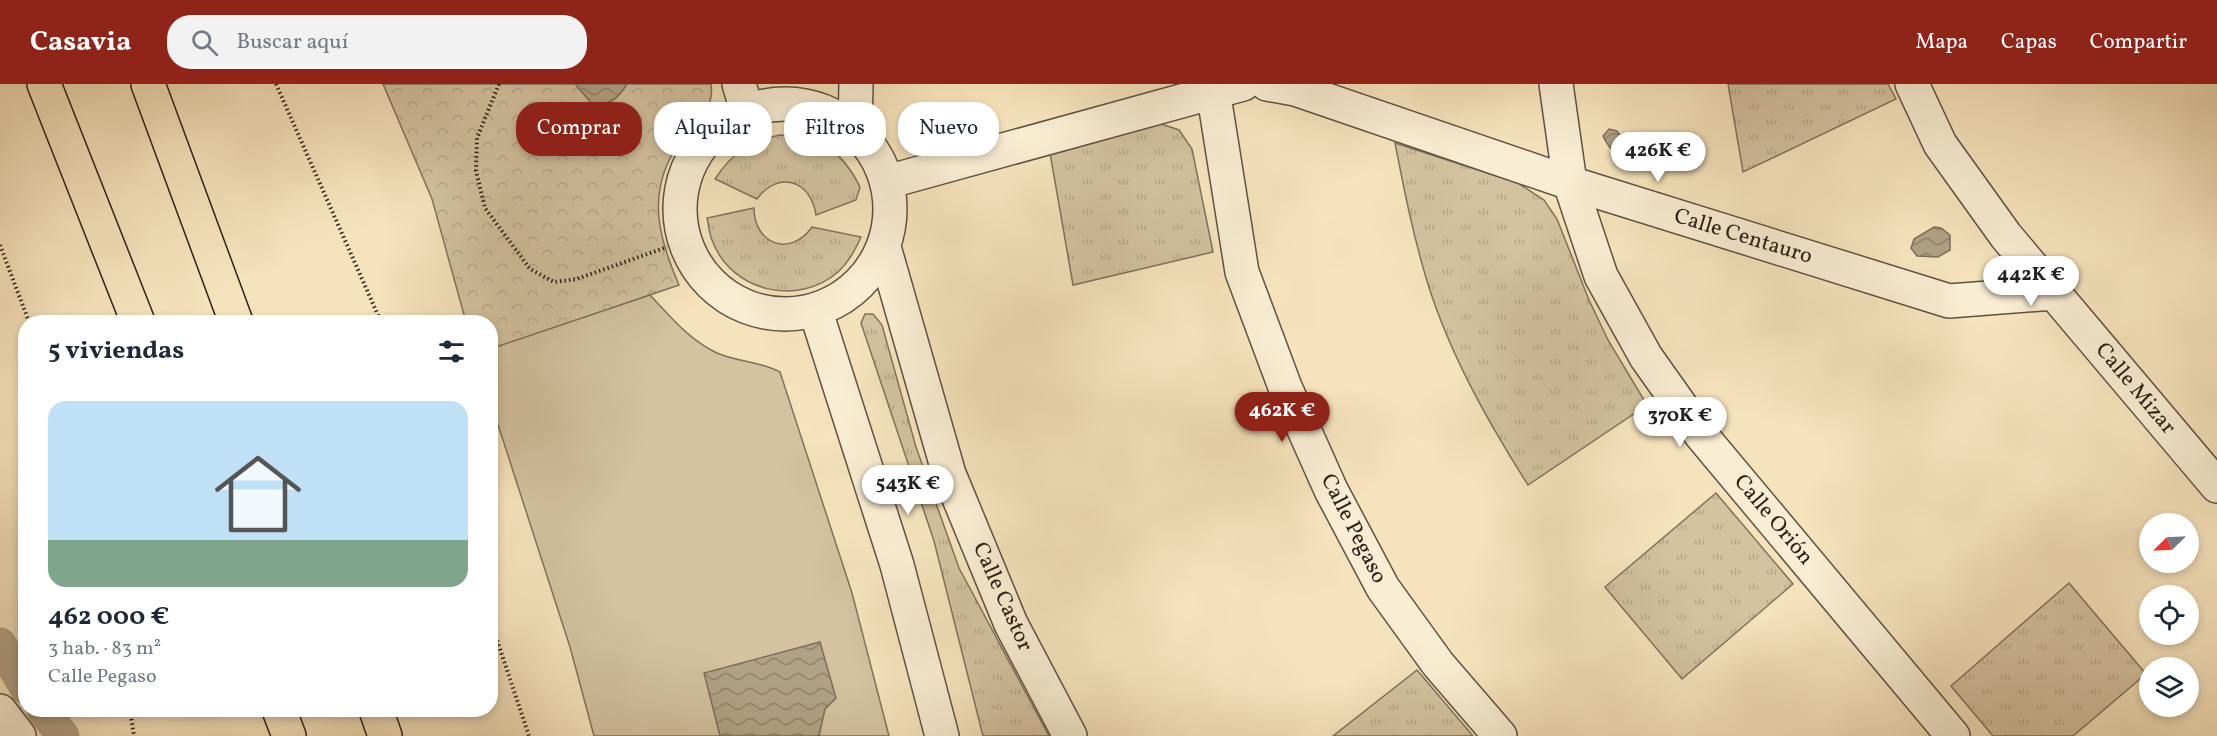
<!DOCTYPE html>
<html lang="es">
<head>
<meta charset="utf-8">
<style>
	body { margin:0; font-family:Vollkorn,serif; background:#f2f2f3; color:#1f2937; height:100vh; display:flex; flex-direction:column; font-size:22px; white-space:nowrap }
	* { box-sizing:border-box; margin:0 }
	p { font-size:20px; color:#747a83 }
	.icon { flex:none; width:33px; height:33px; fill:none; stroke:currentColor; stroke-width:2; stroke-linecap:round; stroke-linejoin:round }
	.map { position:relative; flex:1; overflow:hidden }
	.details { position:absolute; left:18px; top:231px; width:480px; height:402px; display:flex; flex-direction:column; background:#fff; border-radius:24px; box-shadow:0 3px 9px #0003 }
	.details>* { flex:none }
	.hud { position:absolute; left:516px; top:18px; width:570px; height:54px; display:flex; gap:12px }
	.needle { width:39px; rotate:246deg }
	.tools { position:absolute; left:2139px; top:429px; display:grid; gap:12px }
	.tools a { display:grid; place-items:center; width:60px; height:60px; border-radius:50%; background:#fff; box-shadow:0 3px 9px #0003; font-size:30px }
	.price { position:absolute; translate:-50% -51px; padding:0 14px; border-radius:21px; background:#fff; color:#222; font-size:20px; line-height:39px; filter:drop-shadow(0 2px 3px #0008) }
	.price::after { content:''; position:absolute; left:50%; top:36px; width:18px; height:14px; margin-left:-9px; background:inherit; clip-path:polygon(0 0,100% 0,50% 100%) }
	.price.on { background:#8f2418; color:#fff }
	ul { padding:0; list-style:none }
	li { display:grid; align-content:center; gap:12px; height:318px; padding:0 30px }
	li span { display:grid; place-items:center; height:186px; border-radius:18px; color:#555 }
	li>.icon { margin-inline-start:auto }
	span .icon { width:108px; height:108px; fill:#fffc; stroke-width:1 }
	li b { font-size:26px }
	h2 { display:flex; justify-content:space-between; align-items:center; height:72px; padding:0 30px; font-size:26px }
	.chip { padding:0 21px; border-radius:24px; background:#fff; box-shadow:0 3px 9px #0003; font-size:21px; line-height:54px }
	.chip.on { background:#8f2418; color:#fff }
	header { display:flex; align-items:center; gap:36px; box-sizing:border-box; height:84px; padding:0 30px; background:#8f2418; color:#fff }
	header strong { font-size:28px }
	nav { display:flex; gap:33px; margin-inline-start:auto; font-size:21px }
	.search { width:420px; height:54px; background:#f2f2f3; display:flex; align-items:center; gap:15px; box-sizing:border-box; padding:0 21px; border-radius:24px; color:#747a83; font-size:22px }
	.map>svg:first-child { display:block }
</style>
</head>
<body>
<header>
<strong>Casavia</strong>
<div class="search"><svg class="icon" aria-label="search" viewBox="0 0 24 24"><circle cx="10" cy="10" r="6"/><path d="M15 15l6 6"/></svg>Buscar aquí</div>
<nav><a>Mapa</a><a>Capas</a><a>Compartir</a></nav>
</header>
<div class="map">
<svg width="2217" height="652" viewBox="0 0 2217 652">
	<defs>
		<pattern id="grass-tufts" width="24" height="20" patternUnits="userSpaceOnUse" patternTransform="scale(1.5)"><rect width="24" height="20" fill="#d4c2a0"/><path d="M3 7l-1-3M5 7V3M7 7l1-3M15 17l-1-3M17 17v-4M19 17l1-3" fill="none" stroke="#b6a689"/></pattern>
		<pattern id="forest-crowns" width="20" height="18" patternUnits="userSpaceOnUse" patternTransform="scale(1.5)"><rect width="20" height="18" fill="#d4c2a0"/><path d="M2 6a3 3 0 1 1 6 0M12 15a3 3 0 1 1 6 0" fill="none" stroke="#b6a689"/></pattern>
		<pattern id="water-waves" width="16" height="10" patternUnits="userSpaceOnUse" patternTransform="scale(1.5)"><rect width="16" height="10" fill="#b1a185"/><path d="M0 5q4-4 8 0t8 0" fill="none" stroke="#90836c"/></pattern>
	</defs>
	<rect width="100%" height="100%" fill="#f6e3bc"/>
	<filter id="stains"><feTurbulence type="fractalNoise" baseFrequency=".00333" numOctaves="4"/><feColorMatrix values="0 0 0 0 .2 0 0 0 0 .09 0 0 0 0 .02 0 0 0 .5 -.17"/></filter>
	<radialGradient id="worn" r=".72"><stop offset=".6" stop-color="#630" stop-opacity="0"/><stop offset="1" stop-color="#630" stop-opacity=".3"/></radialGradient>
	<path fill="url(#grass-tufts)" stroke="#80725c" stroke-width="1.5" d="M 1728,0 L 1888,0 L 1896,15 L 1743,88 Z
		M 1158,39 L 1179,46 L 1192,65 L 1213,168 L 1073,201 L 1050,69 Z
		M 780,51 C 820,54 842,66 860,103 L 856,116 L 816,131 C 811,96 778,86 757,115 L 715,95 C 732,69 750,57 780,51 Z
		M 1395,59 L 1518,99 L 1544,116 L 1557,135 L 1589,216 L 1608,256 L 1647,321 L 1528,401 C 1488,338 1449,269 1427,197 C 1413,151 1404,105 1395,59 Z
		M 754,124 C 754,160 790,174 812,143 L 861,153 C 855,166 849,178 838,188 C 798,223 731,208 712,156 C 709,149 709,141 707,134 Z
		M 865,230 L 873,230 L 882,241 L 916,363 L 959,484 L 1049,652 L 983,652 L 934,457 L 864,248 L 861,239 Z
		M 1716,409 L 1793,500 L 1682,595 L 1605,503 Z
		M 2069,499 L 2146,590 L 2073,652 L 1993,652 L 1951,602 Z
		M 1417,586 L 1473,652 L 1333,652 Z"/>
	<path fill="url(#forest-crowns)" stroke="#80725c" stroke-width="1.5" d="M 383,0 L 711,0 C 716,30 686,46 673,69 C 647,114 660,157 679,201 L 491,265 L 490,238 L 466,238 L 432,115 Z"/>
	<path fill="#d4c2a0" stroke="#80725c" stroke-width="1.5" d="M 650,211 C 671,233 689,256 717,269 C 737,278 760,277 780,288 L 852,509 L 889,652 L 594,652 L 570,563 L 491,319 L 490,265 Z"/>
	<path fill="url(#water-waves)" stroke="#7c6e5a" stroke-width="1.5" d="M 575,0 L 627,0 C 618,15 611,20 593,21 Z
		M 1609,45 L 1617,47 L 1626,60 L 1641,67 L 1632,81 C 1619,73 1610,67 1603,52 Z
		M 1934,143 L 1941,144 L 1950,151 L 1950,166 L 1938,173 L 1917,172 L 1911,164 L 1914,155 Z
		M 820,558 L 836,614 L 825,625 L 819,652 L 720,652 L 704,589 Z"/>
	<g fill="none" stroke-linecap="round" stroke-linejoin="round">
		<path stroke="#b1a185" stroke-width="33" d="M 0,560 L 26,604
			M 43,626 L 63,652"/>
		<g stroke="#5e5242" stroke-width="36">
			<path id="minor" d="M 739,0 L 747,27
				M 1212,0 L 1242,188 L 1285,303 L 1331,406 L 1383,504 L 1438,580 L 1500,652
				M 1267,0 L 1295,5 L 1570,99 L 1949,217 L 2053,209
				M 1556,0 L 1570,99 L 1601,192 L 1646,273 L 1702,352 L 1953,652
				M 1912,0 L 1940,60 L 2006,152 L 2217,402
				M680 125a105 105 0 1 1 210 0a105 105 0 1 1-210 0Z
				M 855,47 L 856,0
				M 887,98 L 1243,0
				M 884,163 L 949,390 L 1011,540 L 1070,652
				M 816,228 L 897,481 L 942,652
				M 0,627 L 19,652"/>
		</g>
		<g stroke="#2c2119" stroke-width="36">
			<path id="highway" d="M 44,0 L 138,238
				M 148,0 L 236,238
				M 279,626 L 289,652
				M 376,626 L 385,652"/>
		</g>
		<path stroke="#2c2119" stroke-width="4" stroke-dasharray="1.5 3" stroke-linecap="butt" d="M 276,0 L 381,238
			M 499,0 L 477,54 L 476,87 L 485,124 L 530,185 L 554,198 L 577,195 L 667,163
			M 0,161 L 29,238
			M 490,535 L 529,652
			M 130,626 L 134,652"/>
		<use href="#minor" stroke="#f9edd3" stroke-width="33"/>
		<use href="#highway" stroke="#f6e3bc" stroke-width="33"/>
	</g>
	<g text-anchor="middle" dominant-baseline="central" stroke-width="5" stroke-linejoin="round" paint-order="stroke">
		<g font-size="22" fill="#2c2119" stroke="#f9edd3">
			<text transform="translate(1743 153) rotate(17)">Calle Centauro</text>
			<text transform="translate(2135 305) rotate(50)">Calle Mizar</text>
			<text transform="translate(1773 436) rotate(50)">Calle Orión</text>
			<text transform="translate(1353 445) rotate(63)">Calle Pegaso</text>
			<text transform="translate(1002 513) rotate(66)">Calle Castor</text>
		</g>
	</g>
	<rect width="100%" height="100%" filter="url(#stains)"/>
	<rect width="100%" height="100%" fill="url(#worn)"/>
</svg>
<div class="tools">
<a><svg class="needle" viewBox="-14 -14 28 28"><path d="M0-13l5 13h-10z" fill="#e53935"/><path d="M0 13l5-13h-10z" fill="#747a83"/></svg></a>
<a><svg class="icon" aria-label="locate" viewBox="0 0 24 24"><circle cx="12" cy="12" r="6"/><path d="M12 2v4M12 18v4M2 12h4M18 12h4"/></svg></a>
<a><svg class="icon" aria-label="layers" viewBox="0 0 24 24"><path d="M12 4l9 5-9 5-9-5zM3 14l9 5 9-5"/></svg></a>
</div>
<b class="price" style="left:1658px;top:99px">426K €</b>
<b class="price" style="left:2031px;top:223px">442K €</b>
<b class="price on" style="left:1282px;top:359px">462K €</b>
<b class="price" style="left:1680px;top:364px">370K €</b>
<b class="price" style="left:908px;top:432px">543K €</b>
<div class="hud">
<a class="chip on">Comprar</a>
<a class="chip">Alquilar</a>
<a class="chip">Filtros</a>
<a class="chip">Nuevo</a>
</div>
<section class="details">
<h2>5 viviendas<svg class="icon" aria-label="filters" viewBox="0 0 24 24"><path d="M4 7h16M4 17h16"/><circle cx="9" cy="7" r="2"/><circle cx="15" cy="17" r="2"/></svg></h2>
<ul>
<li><span style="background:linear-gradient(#bfe0f5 75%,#7fa58c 0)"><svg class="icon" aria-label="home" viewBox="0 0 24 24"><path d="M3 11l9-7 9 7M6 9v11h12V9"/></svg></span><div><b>462 000 €</b><p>3 hab. · 83 m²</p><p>Calle Pegaso</p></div></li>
</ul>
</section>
</div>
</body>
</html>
